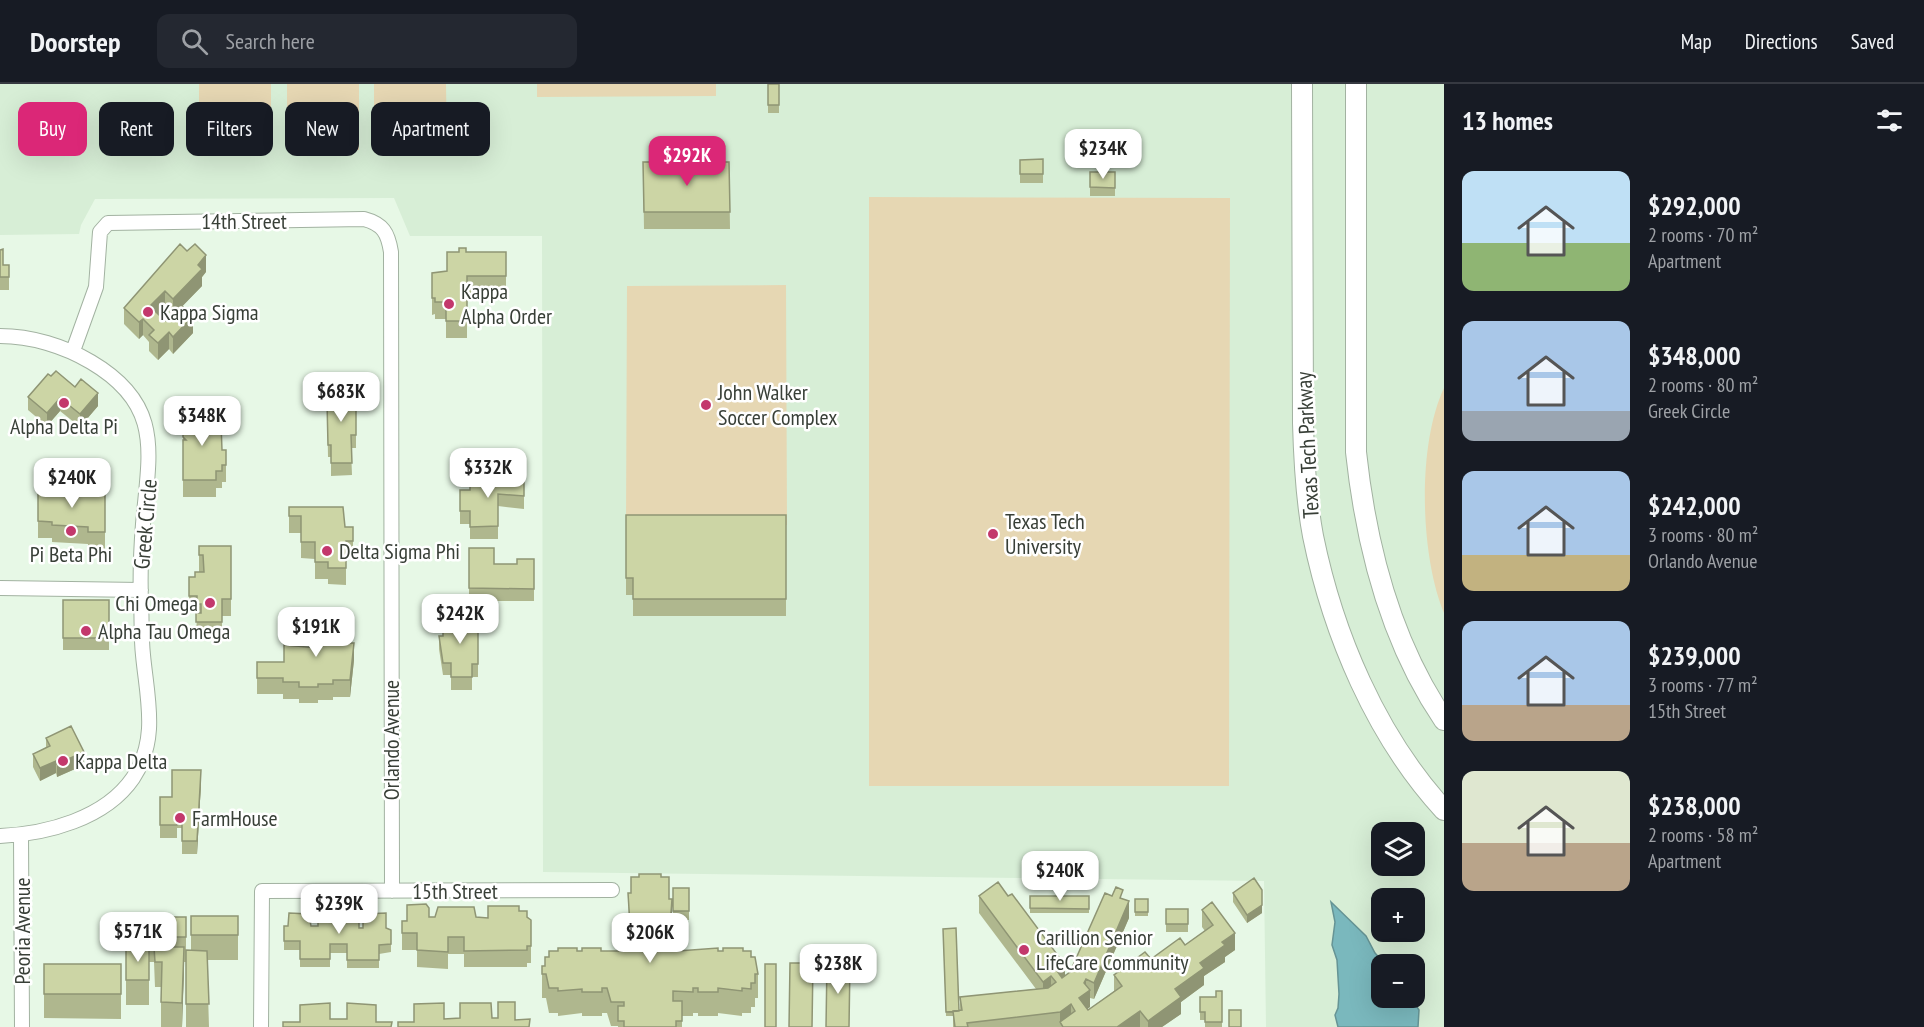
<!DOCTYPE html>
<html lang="en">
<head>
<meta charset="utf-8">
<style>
	body { margin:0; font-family:"PT Sans Narrow",sans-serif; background:#242831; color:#f1f3f6; height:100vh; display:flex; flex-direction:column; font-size:22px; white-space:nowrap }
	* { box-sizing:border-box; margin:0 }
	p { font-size:20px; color:#9ea1a6 }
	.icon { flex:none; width:33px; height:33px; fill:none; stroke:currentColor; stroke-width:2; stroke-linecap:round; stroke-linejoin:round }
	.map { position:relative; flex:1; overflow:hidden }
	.details { display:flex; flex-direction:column; background:#171b24; width:480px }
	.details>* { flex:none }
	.top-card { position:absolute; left:18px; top:18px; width:570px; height:54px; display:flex; gap:12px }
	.buttons { position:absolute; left:1371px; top:738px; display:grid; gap:12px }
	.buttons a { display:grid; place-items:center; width:54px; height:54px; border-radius:12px; background:#171b24; box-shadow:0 6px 24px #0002; font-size:30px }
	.price { position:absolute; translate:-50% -51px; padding:0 14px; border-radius:12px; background:#fff; color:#222; font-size:20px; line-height:39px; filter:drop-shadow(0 2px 3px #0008) }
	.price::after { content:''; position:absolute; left:50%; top:36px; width:18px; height:14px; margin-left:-9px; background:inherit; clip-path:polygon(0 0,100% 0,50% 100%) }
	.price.selected { background:#db2777; color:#fff }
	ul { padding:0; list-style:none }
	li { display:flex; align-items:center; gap:18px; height:150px; padding:0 18px }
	li span { display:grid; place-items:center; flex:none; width:168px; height:120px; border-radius:12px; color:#555 }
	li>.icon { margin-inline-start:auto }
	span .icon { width:72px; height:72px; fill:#fffc; stroke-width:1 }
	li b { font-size:26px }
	h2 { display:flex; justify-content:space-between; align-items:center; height:72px; padding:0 18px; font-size:26px }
	.pill { padding:0 21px; border-radius:12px; background:#171b24; box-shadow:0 6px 24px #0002; font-size:21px; line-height:54px }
	.pill.selected { background:#db2777; color:#fff }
	header { display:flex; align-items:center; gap:36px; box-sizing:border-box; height:84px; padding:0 30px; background:#171b24; border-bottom:2px solid #363941 }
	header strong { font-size:28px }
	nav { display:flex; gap:33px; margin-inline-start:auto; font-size:21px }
	.search { width:420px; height:54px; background:#242831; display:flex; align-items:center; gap:15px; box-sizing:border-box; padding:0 21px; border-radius:12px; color:#9ea1a6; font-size:22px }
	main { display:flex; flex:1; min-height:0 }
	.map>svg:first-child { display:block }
</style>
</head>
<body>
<header>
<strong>Doorstep</strong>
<div class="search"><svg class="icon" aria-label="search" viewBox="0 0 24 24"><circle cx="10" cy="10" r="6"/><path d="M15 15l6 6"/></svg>Search here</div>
<nav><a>Map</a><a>Directions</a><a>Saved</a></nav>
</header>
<main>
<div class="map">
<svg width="1444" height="943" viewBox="0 0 1444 943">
	<rect width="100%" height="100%" fill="#e7f8e6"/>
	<path fill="#d7eed6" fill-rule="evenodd" d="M 0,0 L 1444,0 L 1444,943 L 1266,943 L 1264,797 L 543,788 L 542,152 L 410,152 L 394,114 L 95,115 L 81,141 L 79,150 L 0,151 ZM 1382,748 L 1414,748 L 1414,782 L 1382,782 ZM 1382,814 L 1414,814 L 1414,848 L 1382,848 ZM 1382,880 L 1414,880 L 1414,914 L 1382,914 Z"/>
	<path fill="#e6d7b3" d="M 199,0 L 271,0 L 271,66 L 199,66 Z
		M 287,0 L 359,0 L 359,66 L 287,66 Z
		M 374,0 L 446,0 L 447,66 L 374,66 Z
		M 537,0 L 716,0 L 716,12 L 537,13 Z
		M 869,113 L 1230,114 L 1229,702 L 869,702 Z
		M 786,201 L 787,441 L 626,441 L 627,202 Z
		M 1444,304 L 1444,529 C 1420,471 1417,361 1444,304 Z"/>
	<path fill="#7ab8bd" stroke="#669495" stroke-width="1.5" d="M 1331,818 L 1366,852 L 1375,869 L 1385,880 L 1382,880 L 1382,914 L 1411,914 L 1419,926 L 1418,943 L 1338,943 L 1335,931 L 1338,924 L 1339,910 L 1337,876 L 1332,861 L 1335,838 Z"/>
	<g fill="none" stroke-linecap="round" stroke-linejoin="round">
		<g stroke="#a2b2a1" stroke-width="16">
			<path id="minor" d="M 0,252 C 31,252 64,262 91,278 C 164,321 149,369 143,440 C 141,465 140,491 141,517 C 142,535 141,553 143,571 C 147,614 159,655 133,694 C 105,735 46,750 0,752
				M 73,267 L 96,203 L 100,148 L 108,139 L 364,135 C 383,140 388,149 391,168 L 392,807
				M 0,504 L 141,506
				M 21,751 L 22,943
				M 261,943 L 262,807 L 612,806"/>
		</g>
		<g stroke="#a2b2a1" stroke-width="22">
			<path id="secondary" d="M 1302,0 L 1303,339 C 1304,377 1306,415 1313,452 C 1333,550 1376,652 1444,726
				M 1356,0 L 1356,368 C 1366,461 1390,557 1444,636"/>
		</g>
		<use href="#minor" stroke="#fff" stroke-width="14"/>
		<use href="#secondary" stroke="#fff" stroke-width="20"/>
	</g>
	<path fill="#afb78e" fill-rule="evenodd" d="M 768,0 L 779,0 L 779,29 L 768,29 Z
		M 1043,75 L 1043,99 L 1020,99 L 1020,76 Z
		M 643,78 L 729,78 L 730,145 L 644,145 Z
		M 1090,88 L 1115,88 L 1115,112 L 1090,112 Z
		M 0,166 L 3,181 L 9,181 L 9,206 L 0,206 Z
		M 466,168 L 506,168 L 506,209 L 467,209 L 467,254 L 446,254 L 446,235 L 435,235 L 435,230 L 432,231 L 432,189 L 447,187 Z
		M 206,188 L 202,193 L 202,202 L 182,222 L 193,249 L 173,270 L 169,265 L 158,276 L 149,267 L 149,258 L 143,251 L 139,255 L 124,240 L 124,224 ZM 165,224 L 171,230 L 165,237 L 158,230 Z
		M 48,290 L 98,322 L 80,343 L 60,327 L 47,342 L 28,326 L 28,313 Z
		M 327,318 L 356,320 L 356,364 L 351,364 L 352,391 L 331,392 L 331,373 L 328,373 Z
		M 183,329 L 222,366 L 226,366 L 226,398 L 222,398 L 222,404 L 216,404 L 216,413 L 183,413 Z
		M 524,395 L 524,425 L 498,422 L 498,455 L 470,455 L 470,440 L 460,440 L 460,406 L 470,406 Z
		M 38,407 L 91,412 L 105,408 L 105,465 L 88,465 L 88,460 L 52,458 L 52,454 L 38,454 Z
		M 289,423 L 345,443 L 353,443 L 353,474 L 346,474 L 346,501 L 328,500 L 328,495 L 315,495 L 315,475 L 301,474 L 301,449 L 289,449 Z
		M 626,431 L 786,431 L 786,532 L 633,532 L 633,511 L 626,511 Z
		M 199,462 L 231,462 L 231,532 L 222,532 L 222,555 L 196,555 L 197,529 L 189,529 L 189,493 L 195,493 L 199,488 Z
		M 469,464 L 494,480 L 517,480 L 534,475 L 534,517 L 469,517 Z
		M 63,516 L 109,516 L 109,566 L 63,566 Z
		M 472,541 L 478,541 L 478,593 L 472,593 L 472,606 L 451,606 L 451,591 L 443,591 L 439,565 L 439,552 L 443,552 Z
		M 349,559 L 354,576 L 350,613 L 333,613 L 333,616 L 318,616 L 318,619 L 299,619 L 299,615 L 283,615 L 283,610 L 257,610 L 257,578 L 284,578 L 318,564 Z
		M 46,654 L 84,681 L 57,693 L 56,689 L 40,697 L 33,683 L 33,670 L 46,663 Z
		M 201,699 L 197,770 L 182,770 L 182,744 L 177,744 L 177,754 L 160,754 L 160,713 L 172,713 Z
		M 639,793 L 661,793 L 669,815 L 672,839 L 670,859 L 678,867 L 743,867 L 751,873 L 758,890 L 758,914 L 755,914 L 755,923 L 751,923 L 751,929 L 742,929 L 742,932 L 718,929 L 718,932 L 698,932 L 698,929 L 693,929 L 693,932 L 682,932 L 682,943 L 618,943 L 618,942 L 611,942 L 607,929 L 602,929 L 602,932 L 582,932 L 582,929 L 558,932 L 558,929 L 549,929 L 546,914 L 542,914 L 542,882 L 545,882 L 549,873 L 577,867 L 622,867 L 630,859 L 628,809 L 631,809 Z
		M 673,804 L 689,804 L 689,836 L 673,836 Z
		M 1233,809 L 1262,829 L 1247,839 L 1233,818 Z
		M 979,812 L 1065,891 L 1070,888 L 1112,812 L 1123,815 L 1129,834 L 1094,915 L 1090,914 L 1090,923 L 1087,925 L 1088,926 L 1114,907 L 1114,891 L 1185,861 L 1205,847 L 1202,843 L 1202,826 L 1235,866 L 1225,873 L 1225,878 L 1204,892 L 1204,901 L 1181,918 L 1181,930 L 1162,943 L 953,943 L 953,932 L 946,932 L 943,845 L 959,927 L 960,926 L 960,913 L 1036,905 L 979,829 Z
		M 1030,812 L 1089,812 L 1089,829 L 1030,829 Z
		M 1135,815 L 1148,815 L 1148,832 L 1135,832 Z
		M 1166,825 L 1188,825 L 1188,848 L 1166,848 Z
		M 519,827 L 531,836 L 531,879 L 527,879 L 527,883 L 464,883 L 464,870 L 448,870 L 448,885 L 417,883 L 417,866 L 402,866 L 402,837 L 429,833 L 488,834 Z
		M 191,832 L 238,832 L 238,876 L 207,876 L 209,943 L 186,943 L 186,878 L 184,878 L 182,943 L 161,943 L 161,903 L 155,903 L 154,878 L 149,878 L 149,921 L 126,921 L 126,862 L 128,862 L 128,833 L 186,833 L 186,868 L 191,866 Z
		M 284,842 L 386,844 L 391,846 L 391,868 L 379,870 L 379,884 L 347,884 L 347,869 L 330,869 L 330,883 L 300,883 L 300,866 L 284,866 Z
		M 44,880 L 121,880 L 121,935 L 44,934 Z
		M 1222,907 L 1222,943 L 1205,943 L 1205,936 L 1200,936 L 1200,913 L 1216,913 Z"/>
	<path fill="#8f9574" d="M 206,171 L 206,188 L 202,193 L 202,202 L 173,232 L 173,215 L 198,181 Z
		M 165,207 L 165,224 L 150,239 L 150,222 Z
		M 193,232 L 193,249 L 173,270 L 173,253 Z
		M 143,235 L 143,251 L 139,255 L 139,238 Z
		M 169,248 L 169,265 L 158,276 L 158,259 Z
		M 98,309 L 98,322 L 80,343 L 80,330 Z
		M 60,314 L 60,327 L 47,342 L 47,329 Z
		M 354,559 L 354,576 L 350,613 L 350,596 Z
		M 84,668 L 84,681 L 57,693 L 57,680 Z
		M 56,677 L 56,689 L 40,697 L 40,684 Z
		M 201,686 L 201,699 L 197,770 L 197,757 Z
		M 672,815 L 672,839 L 669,882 L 669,857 Z
		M 1129,817 L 1129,834 L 1094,915 L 1094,899 Z
		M 1262,821 L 1262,829 L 1247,839 L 1247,831 Z
		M 1235,849 L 1235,866 L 1225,873 L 1225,878 L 1204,892 L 1204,901 L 1181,918 L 1181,930 L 1162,943 L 1148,943 L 1148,937 L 1175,905 L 1200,879 L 1222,858 Z
		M 184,863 L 184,888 L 182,943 L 182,919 Z
		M 1065,881 L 1065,898 L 1057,887 Z
		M 1051,892 L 1051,908 L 1043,915 L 1043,898 Z
		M 1086,895 L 1086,909 L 1090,906 L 1090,923 L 1079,931 L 1079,914 Z
		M 1071,920 L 1071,937 L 1060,938 L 1060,943 L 1060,928 Z
		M 1140,927 L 1140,943 L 1117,943 Z"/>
	<path fill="#ccd5a5" stroke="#8f9574" stroke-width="1.5" d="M 768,0 L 779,0 L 779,21 L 768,21 Z
		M 1043,75 L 1043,90 L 1020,90 L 1020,76 Z
		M 643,78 L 729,78 L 730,128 L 644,128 Z
		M 1090,88 L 1115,88 L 1115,104 L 1090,103 Z
		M 180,160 L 187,167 L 195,160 L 206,171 L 198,181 L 202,185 L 173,215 L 165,207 L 150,222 L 165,237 L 181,221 L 193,232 L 173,253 L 169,248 L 158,259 L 149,251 L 154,246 L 143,235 L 139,238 L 124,224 Z
		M 459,164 L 466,164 L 466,168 L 506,168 L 506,192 L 467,192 L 467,237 L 446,237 L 446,218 L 435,218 L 435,214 L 432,214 L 432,189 L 447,187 L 447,168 L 459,168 Z
		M 3,165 L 3,181 L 9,181 L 9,193 L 0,193 L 0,166 Z
		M 56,287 L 75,303 L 81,295 L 98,309 L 80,330 L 60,314 L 47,329 L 28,313 L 48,290 L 51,292 Z
		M 333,298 L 352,298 L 352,320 L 356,320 L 356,351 L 351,351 L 352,379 L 331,379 L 331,361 L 328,361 L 327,318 L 333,318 Z
		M 216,328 L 216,339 L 221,339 L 222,366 L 226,366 L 226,381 L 222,381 L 222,387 L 216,387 L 216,396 L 183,396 L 183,356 L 186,356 L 183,353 L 183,329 Z
		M 470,395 L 524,395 L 524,412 L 498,410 L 498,442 L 470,443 L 470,427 L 460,427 L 460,406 L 470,406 Z
		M 53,400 L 65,400 L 65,410 L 91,412 L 91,408 L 105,408 L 105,448 L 88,448 L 88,443 L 52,441 L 52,438 L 38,437 L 38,407 L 53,407 Z
		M 289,423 L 343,423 L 345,443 L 353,443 L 353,457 L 346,457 L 346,484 L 328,484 L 328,478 L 315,478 L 315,458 L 301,458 L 301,432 L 289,432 Z
		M 626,431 L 786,431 L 786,515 L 633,515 L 633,494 L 626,494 Z
		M 199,462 L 231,462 L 231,515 L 222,515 L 222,538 L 196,538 L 196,529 L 201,529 L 201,520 L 197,520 L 197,512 L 189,512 L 189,493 L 195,493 L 195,488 L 204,488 L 203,471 L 199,471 Z
		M 469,464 L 494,464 L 494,480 L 517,480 L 517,475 L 534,475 L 534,505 L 469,504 Z
		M 63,516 L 109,516 L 109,554 L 63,554 Z
		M 452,529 L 472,529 L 472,541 L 478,541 L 478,580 L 472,580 L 472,593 L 451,593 L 451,579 L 443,579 L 439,552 L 443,552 L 443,541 L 452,541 Z
		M 318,533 L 349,533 L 349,559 L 354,559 L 350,596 L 333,596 L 333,600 L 318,600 L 318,603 L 299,603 L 299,598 L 283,598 L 283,594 L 257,594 L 257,578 L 284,578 L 284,561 L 318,564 Z
		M 71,642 L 84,668 L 57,680 L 56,677 L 40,684 L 33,670 L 50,662 L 46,654 Z
		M 172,686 L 201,686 L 197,757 L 182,757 L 182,732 L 177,732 L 177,741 L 160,741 L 160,713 L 172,713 Z
		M 639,790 L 661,790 L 661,793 L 669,793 L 669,815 L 672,815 L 669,857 L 678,867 L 718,864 L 718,867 L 723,867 L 723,864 L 743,864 L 743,867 L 751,867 L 751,873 L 755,873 L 758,890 L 755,890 L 755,899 L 751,899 L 751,905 L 742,904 L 742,907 L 718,904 L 718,908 L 698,908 L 698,904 L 693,904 L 693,908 L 673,907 L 673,917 L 682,917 L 682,937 L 676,937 L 676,943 L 624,943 L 624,937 L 618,937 L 618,922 L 624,922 L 624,918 L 611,918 L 607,904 L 602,904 L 602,908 L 582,908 L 582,905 L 558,907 L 558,904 L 549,904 L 546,890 L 542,890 L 542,882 L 545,882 L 545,873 L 549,873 L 549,867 L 558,867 L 558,864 L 577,864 L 577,867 L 582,867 L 582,864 L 601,864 L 601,867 L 622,867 L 631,857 L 628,809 L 631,809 L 631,793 L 639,793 Z
		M 1254,794 L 1262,806 L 1262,821 L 1247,831 L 1233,809 Z
		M 998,798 L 1008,812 L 1012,810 L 1065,881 L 1057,887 L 1062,894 L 1070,888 L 1105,809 L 1112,812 L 1116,803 L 1123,806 L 1120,814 L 1129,817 L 1094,899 L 1086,895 L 1084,899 L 1090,906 L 1079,914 L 1088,926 L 1122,902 L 1114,891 L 1145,868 L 1151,875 L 1180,854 L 1185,861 L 1213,841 L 1202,826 L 1212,818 L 1235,849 L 1222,858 L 1225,861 L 1200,879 L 1204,884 L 1175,905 L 1181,913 L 1148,937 L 1140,927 L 1117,943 L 1063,943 L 1060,938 L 1075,927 L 1071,920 L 1060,928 L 967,939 L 968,943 L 955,943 L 953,927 L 962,926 L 960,913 L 1048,904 L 1056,898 L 1051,892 L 1043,898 L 979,812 Z
		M 673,804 L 689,804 L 689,827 L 673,827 Z
		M 1030,812 L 1089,812 L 1089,825 L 1030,824 Z
		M 1135,815 L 1148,815 L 1148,828 L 1135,828 Z
		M 426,820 L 429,824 L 429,833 L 435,833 L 438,823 L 474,823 L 476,833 L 488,834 L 488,822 L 519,822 L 519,827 L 527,827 L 527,833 L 531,836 L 531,862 L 527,862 L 527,866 L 464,867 L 464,853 L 448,853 L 448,868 L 417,866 L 417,849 L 402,849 L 402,837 L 407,837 L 407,821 Z
		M 1166,825 L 1188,825 L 1188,840 L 1166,840 Z
		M 289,829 L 309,830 L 311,842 L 318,842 L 318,834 L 321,831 L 356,831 L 359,834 L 359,844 L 363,844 L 363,830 L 386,829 L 386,844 L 391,846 L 391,860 L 379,861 L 379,876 L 347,876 L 347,860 L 330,860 L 330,875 L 300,875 L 300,857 L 284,857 L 284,842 L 288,842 Z
		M 191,832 L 238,832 L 238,851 L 191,851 Z
		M 128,833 L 186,833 L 186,853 L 128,853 Z
		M 956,844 L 959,927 L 946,928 L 943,845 Z
		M 126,862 L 149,862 L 149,896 L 126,896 Z
		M 154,863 L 184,863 L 182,919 L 161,918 L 162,878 L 155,878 Z
		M 186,866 L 207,867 L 209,920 L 186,920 Z
		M 827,878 L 850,879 L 849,943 L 826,943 Z
		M 790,879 L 813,879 L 812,943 L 789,943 Z
		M 44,880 L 121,880 L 121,910 L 44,910 Z
		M 765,880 L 776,880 L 776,943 L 765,943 Z
		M 1216,907 L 1222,907 L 1222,938 L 1205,938 L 1205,928 L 1200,928 L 1200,913 L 1216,913 Z
		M 498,918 L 515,918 L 515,936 L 530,935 L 529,943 L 398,943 L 398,938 L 414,938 L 414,920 L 444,919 L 444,935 L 460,934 L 460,919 L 491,919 L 492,934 L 498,934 Z
		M 330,919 L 330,935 L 347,935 L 347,919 L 376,921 L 376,938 L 392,938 L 391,943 L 283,943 L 283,938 L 300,938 L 300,921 Z
		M 1229,926 L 1241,926 L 1241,943 L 1229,943 Z"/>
	<g fill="#c3386c" stroke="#fff" stroke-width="2">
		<circle cx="449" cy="220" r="6"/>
		<circle cx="148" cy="228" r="6"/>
		<circle cx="64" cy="319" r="6"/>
		<circle cx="706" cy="321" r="6"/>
		<circle cx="71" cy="447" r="6"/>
		<circle cx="993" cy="450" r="6"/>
		<circle cx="327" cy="467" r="6"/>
		<circle cx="210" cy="519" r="6"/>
		<circle cx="86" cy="547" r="6"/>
		<circle cx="63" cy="677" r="6"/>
		<circle cx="180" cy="734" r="6"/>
		<circle cx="1024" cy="866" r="6"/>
	</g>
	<g text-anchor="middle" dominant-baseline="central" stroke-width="5" stroke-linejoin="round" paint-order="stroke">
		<g font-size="22" fill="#383f37" stroke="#fff">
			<text x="244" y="137">14th Street</text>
			<text transform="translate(1307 361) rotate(-93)">Texas Tech Parkway</text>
			<text transform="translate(145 440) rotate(-85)">Greek Circle</text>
			<text transform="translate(391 656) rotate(-90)">Orlando Avenue</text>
			<text x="455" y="807">15th Street</text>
			<text transform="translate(22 847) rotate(-90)">Peoria Avenue</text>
		</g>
		<g font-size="22" fill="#383f37" stroke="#fff" text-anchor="start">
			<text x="461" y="207">Kappa<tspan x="461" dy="25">Alpha Order</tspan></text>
			<text x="160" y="228">Kappa Sigma</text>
			<text x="718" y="308">John Walker<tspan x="718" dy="25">Soccer Complex</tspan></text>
			<text x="64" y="342" text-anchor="middle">Alpha Delta Pi</text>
			<text x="1005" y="437">Texas Tech<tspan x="1005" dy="25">University</tspan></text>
			<text x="339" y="467">Delta Sigma Phi</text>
			<text x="71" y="470" text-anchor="middle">Pi Beta Phi</text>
			<text x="198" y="519" text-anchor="end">Chi Omega</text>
			<text x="98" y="547">Alpha Tau Omega</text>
			<text x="75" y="677">Kappa Delta</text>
			<text x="192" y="734">FarmHouse</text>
			<text x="1036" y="853">Carillion Senior<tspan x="1036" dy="25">LifeCare Community</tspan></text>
		</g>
	</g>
</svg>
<div class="buttons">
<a><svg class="icon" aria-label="layers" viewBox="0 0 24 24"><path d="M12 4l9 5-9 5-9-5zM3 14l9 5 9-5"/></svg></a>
<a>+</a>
<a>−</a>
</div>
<b class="price" style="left:1103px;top:96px">$234K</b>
<b class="price selected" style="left:687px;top:103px">$292K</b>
<b class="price" style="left:341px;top:339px">$683K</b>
<b class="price" style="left:202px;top:363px">$348K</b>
<b class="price" style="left:488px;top:415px">$332K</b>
<b class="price" style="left:72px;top:425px">$240K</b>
<b class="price" style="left:460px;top:561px">$242K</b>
<b class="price" style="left:316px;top:574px">$191K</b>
<b class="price" style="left:1060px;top:818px">$240K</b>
<b class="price" style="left:339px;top:851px">$239K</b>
<b class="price" style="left:138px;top:879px">$571K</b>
<b class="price" style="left:650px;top:880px">$206K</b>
<b class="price" style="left:838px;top:911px">$238K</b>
<div class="top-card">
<a class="pill selected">Buy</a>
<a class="pill">Rent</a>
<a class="pill">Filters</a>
<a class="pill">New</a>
<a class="pill">Apartment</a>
</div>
</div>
<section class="details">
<h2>13 homes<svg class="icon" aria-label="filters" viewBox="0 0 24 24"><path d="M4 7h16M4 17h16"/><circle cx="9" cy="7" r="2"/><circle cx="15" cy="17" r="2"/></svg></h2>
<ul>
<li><span style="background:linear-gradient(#bfe0f5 60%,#8fb573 0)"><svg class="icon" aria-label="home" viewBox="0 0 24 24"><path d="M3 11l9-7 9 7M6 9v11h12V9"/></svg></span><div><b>$292,000</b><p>2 rooms · 70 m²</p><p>Apartment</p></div></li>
<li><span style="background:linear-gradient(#a9c7e8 75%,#9aa5b1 0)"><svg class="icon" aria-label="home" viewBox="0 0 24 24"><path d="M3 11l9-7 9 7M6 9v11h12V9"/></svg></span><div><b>$348,000</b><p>2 rooms · 80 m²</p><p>Greek Circle</p></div></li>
<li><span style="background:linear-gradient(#a9c7e8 70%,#c2b280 0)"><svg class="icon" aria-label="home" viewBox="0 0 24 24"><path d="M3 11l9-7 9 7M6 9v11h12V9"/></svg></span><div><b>$242,000</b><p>3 rooms · 80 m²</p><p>Orlando Avenue</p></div></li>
<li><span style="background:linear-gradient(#a9c7e8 70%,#b9a48a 0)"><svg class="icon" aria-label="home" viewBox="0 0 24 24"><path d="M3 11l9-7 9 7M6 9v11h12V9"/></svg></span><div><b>$239,000</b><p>3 rooms · 77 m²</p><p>15th Street</p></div></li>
<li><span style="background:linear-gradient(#dfe7d0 60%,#b9a48a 0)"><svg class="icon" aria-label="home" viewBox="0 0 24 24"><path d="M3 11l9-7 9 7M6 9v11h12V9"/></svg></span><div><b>$238,000</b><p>2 rooms · 58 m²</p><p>Apartment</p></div></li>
</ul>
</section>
</main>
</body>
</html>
